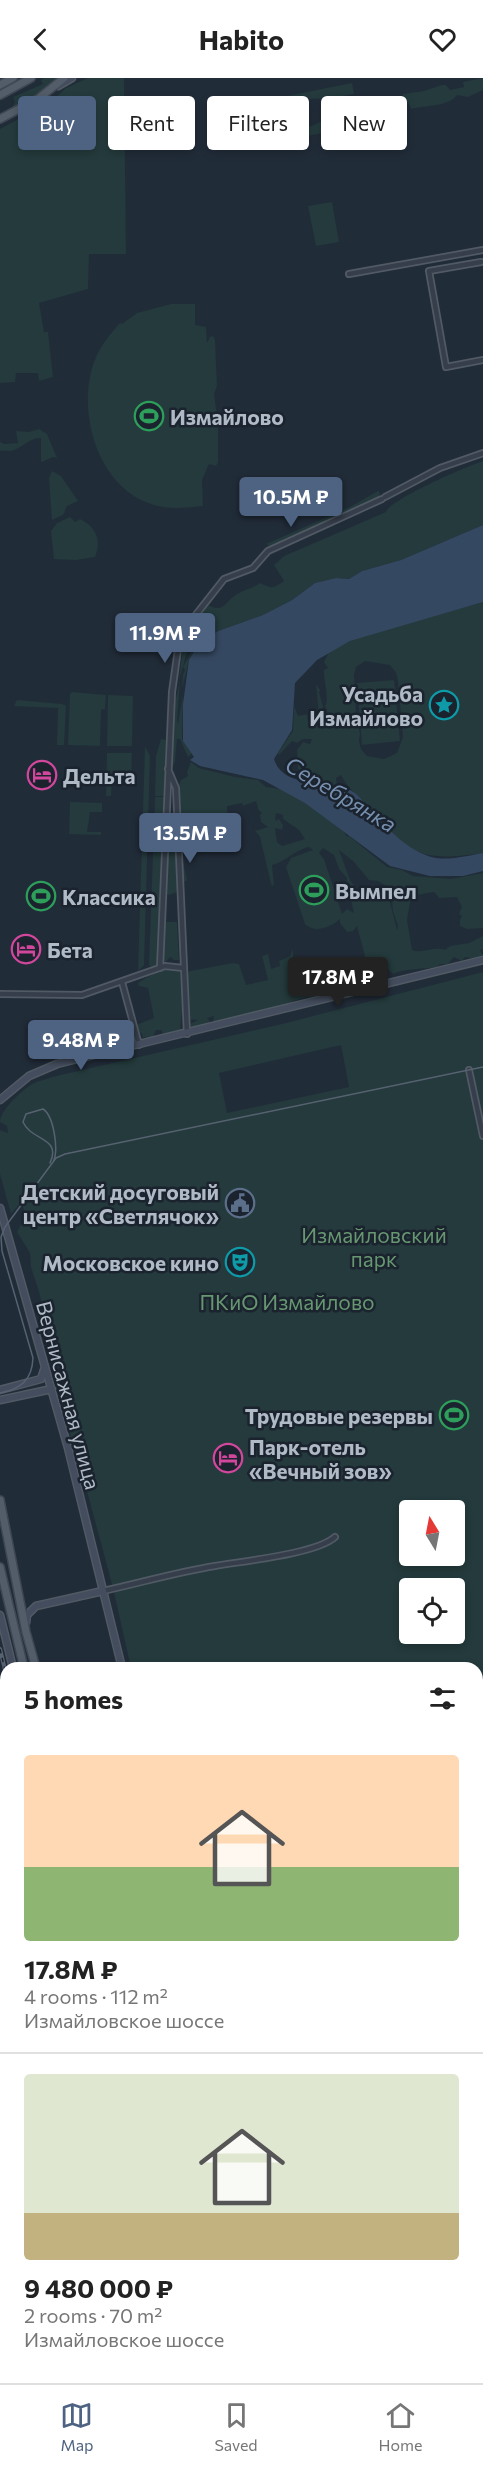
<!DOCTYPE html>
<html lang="en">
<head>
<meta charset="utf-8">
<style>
	body { margin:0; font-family:Commissioner,sans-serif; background:#f2f2f2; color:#222; height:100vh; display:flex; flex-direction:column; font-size:22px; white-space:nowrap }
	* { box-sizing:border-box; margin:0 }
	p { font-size:20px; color:#767676 }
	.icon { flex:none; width:33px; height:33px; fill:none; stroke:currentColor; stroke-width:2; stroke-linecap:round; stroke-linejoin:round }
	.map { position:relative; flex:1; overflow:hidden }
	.side { position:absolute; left:0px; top:1584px; width:483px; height:722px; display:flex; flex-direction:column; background:#fff; border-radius:18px 18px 0 0; box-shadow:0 3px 9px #0003 }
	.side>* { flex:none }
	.banner { position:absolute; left:18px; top:18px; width:447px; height:54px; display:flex; gap:12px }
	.needle { width:39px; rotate:350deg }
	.tools { position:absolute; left:399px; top:1422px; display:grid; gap:12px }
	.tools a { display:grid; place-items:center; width:66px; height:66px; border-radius:6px; background:#fff; box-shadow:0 3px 9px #0003; font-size:30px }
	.price { position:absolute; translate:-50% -51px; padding:0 14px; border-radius:6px; background:#4e6382; color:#fff; font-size:20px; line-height:39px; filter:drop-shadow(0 2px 3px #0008) }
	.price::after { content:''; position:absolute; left:50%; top:36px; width:18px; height:14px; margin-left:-9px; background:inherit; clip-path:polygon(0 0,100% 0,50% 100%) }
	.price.active { background:#222; color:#fff }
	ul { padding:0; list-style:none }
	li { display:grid; align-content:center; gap:12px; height:318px; padding:0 24px }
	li+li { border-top:2px solid #e0e0e0 }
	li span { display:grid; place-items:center; height:186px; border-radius:6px; color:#555 }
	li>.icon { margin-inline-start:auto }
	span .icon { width:108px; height:108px; fill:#fffc; stroke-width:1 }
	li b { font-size:26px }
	h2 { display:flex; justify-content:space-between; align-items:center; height:72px; padding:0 24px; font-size:26px }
	.pill { padding:0 21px; border-radius:6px; background:#fff; box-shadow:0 3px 9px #0003; font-size:21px; line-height:54px }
	.pill.active { background:#4e6382; color:#fff }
	header { display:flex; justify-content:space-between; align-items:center; height:78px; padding:0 24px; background:#fff; font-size:27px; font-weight:700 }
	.tab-bar { display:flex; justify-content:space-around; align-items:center; height:84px; border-top:2px solid #e0e0e0; background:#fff; font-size:16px; color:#767676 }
	.tab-bar a { display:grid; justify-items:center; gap:3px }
	.tab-bar .active { color:#4e6382 }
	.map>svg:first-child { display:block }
</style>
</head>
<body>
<header><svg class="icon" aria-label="back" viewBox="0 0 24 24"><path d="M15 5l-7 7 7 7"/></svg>Habito<svg class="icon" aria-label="heart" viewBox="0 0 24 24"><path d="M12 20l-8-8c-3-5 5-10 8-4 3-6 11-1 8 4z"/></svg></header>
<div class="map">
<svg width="483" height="2305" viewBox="0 0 483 2305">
	<rect width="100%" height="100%" fill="#212c39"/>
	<path fill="#243a3c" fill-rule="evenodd" d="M 45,0 L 62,0 L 35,19 L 11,32 L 15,24 L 13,19 L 43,6 L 41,2 Z
		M 88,0 L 124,0 L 126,176 L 89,176 L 88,211 L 39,225 L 44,254 L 48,254 L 53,299 L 39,303 L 38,295 L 16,295 L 15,304 L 0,305 L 0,51 L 52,23 L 66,10 Z
		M 483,0 L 483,12 L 468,19 L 457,17 C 448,29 425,27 411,31 L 408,24 L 403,22 L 403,16 L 424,13 L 442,7 L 446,7 L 450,12 L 464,9 L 463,4 Z
		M 352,5 L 354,16 L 333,20 L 278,22 L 277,20 Z
		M 358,34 L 361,47 L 288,62 L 287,60 L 324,42 Z
		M 332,124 L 339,164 L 316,168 L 308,128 Z
		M 171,226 L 195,226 L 195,247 L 206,249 L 207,265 L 210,259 L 213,258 L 215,262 L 217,308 L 214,316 L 218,345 L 218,384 L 216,388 L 209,386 L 202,402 L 203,428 C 184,430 165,432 148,425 C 95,405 75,328 96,279 C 102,266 110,256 120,245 L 122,246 L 137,235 Z
		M 39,351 L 47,356 L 57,380 L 53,379 L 42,384 L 41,383 L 41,360 C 28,360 21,372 9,373 C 6,373 3,372 0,373 L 0,364 L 4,366 L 18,365 L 16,353 L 29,354 Z
		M 483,383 L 483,447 L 401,482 L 362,493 L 349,501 L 336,500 L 315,505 L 292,522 L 263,537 L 218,553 L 199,564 L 189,582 L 182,611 L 183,597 L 185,592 L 183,589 L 198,562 L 195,558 L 188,571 L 179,602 L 183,569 L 182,562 L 184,561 L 185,553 L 188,553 L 192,558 L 208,541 L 199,539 L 208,527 C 224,536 225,523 237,516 C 244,512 252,511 260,505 C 272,510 271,512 284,503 L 274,487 L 284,478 L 386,434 C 389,422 467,388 483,383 Z
		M 52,393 L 61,398 L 78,423 L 67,428 L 63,437 L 52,442 L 49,400 Z
		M 378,413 L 380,415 L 379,419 C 363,424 350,433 337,440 C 315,451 292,456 272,469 L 266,466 L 350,429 Z
		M 70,439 L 75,444 L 80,441 C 96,449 102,462 95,479 L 76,482 L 54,481 L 51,453 L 57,445 Z
		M 483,524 L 483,775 C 417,785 410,775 367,727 C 358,717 346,709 341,697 L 336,700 L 337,708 L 328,706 L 328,703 L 323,706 L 315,700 L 318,697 L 298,691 L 297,672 L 303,664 L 310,666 L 312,661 L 303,661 L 297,665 L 292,663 L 279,677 L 278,675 L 293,653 L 294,628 L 298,638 L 307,636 L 309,649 L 320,648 L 316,606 L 320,612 L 319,614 L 323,629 L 323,648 L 328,642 L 327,631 L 325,629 C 330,618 323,604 324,592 L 328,590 L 324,584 L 329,574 L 356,560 ZM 365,583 L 390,587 L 396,595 L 398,603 L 403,659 L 397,675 L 384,681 L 367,678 L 361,671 L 359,663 L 360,656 L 356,637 L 354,597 L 356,589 Z
		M 394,602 L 400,663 L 362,667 L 357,605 Z
		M 180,603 L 177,642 L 178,646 L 183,617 L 182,661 L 192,675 L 188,679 L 180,661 L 177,661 L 175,684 L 172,689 L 172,638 Z
		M 72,614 L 106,617 L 105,631 L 101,632 L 100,668 L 68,667 L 70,616 Z
		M 108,617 L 133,618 L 132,668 L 107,668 Z
		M 17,622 L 62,626 L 66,628 L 64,667 L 57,667 L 58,630 L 14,628 Z
		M 161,661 L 166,662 L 164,718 L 155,718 L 156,678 Z
		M 145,668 L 150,678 L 144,887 L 138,893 Z
		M 107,675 L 132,675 L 131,698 L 123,697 L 122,701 L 112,701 L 111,718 L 106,718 Z
		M 191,684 L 199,690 L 235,699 L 258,702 L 266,709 C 294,710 322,737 344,754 L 347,759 L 349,758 L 387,789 L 402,792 L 413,798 L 451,801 L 483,795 L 483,850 L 467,851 L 460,848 L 460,842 L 462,838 L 459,836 L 462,829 L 457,819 L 439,820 L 434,814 L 411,818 L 407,842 L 412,872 C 423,876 434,868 445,872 L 450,868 L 469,865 L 483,858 L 483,871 L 480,872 L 483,878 L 474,881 L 465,879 L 462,883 L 454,879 L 448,886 L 441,886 L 436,889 C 427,891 400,891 394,896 L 387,891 L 376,894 L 382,900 L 381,903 L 376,899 L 367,899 L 357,909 L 343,912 L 340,915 L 329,907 L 331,913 L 329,916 L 321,915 L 318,919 L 306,919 L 260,934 L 258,932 L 256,935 L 239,937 L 232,941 L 228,940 L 220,945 L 213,943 L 214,938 L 207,940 L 210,943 L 203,948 L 192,949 L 190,946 L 198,942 L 188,941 L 183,924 L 180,952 L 168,957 L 164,957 L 161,952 L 156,952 L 153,959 L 142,959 L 143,957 L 136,950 L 136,947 L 154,940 L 148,910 L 139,908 L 138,905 C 150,897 166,888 180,892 L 181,899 L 190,893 L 233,885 L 239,886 L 246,907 L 268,902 L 262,878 L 268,876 L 271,891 L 280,888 L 279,883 L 290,878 L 293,871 L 293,883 L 299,899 L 366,882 L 357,848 L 353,853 L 347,854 L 340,845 L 340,841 C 331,849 315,856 305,846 L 286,789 L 291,780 L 313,772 L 309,769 C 294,772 286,784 272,787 L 274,806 L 273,808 L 271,806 L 260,759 L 255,753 L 268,749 L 261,744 L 260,737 L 262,735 L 258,731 L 256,723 L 243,728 L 242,725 L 227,728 L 228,745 L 226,746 L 220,737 L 224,753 L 187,761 L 186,759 L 185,764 L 182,766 L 180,764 L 182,756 L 179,708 L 181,702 L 188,698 L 187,694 ZM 276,735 L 283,737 L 283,741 L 299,752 L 305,761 L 282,768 L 277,764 L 275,750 L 282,752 L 283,747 L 279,741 L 275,743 ZM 323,770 L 334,777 L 339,791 L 347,800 L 345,810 L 351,817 L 356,810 L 350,802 L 339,772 L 353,783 L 369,802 L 378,803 L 391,811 L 393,833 L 398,848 L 397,852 L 387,813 L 351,822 L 354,835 L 347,831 L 342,836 L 324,781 L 319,775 Z
		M 155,719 L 167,719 L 160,887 L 153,890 L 149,887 Z
		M 70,724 L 102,725 L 102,734 L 90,734 L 87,754 L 101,754 L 101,757 L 69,756 Z
		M 167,771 L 176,771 L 176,781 L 181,789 L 181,775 L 187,802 L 183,805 L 177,800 L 177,814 L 169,817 L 166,816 Z
		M 164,844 L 177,844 L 179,882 L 174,882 L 170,879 L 166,884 L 163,881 Z
		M 483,894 L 483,2305 L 307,2305 L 305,2300 L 477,2300 L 477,1590 L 131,1590 L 113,1510 L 80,1387 L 71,1360 L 61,1311 L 64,1310 L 60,1288 L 55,1285 L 45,1249 L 40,1217 L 31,1189 L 30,1175 L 17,1154 L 25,1139 L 22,1123 L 11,1136 L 0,1096 L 0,1052 L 8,1055 L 7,1048 L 0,1044 C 0,1032 23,1011 34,1005 C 40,1002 46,1002 52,999 L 286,945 ZM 341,967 L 349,1009 L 227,1035 L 219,995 ZM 410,1432 L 454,1432 L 454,1478 L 410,1478 ZM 410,1510 L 454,1510 L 454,1556 L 410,1556 Z"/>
	<path fill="#354861" d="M 483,447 L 483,524 L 350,563 L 317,582 L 295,605 L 292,652 L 274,681 C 283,712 330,701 352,713 C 359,717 365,726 371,732 C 388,751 404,769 428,778 C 445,784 466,778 483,775 L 483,793 L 463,798 L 430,798 L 390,788 L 305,725 L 263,702 L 200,688 L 190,682 L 194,679 L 183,663 L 183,626 L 189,582 L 200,564 L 218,553 L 263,537 L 292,522 L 315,505 L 336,500 L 349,501 L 362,493 L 401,482 Z"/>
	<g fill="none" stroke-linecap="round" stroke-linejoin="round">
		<path stroke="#354861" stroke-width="1.5" d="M 353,2300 L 354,2305"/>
		<g stroke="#505964" stroke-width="8">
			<path id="street" d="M 481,184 L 429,193 L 446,289 L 483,282
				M 349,196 L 483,172
				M 385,419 L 440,390 L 483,375
				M 168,691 L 176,710 L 187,956
				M 160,890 L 172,614 L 180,557 L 224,501 L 253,490 L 268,473 L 382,421
				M 122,904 L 139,967
				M 0,916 L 82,917 L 165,888 L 183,890
				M 469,992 L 483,1058
				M 103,1513 C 140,1505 177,1494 215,1488 C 243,1483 316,1476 335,1459
				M 0,2287 L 6,2283"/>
		</g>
		<g stroke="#505964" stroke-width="9">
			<path id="secondary" d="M 58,8 L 72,0
				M 0,1022 L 29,998 L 57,986 L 483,882
				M 0,1130 L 68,1370 L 122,1590
				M 0,1312 L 41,1301 L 45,1289
				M 0,1322 L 52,1311
				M 0,1537 L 13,1590
				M 26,1545 L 27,1537 L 36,1528 L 103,1513
				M 477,1679 L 483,1678
				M 0,1681 L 6,1701
				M 0,1971 L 6,1969
				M 182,2300 L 183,2305
				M 300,2300 L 301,2305
				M 125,2305 L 141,2300"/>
		</g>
		<g stroke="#3e4753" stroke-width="10">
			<path id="primary" d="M 0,7 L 13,0
				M 0,17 L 31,0
				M 0,41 L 38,21 L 64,0
				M 0,1422 L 26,1554 L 36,1590
				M 0,1489 L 24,1590
				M 255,2300 L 256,2305
				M 269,2300 L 270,2305"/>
		</g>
		<use href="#street" stroke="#353e4a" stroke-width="4.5"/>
		<use href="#secondary" stroke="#434d5d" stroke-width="6"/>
		<use href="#primary" stroke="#535d6a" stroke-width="7"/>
		<path stroke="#576271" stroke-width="1.5" d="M 50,1085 C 62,1059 31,1063 23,1044 L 26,1036 L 43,1031 C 54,1038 59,1073 53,1084
			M 0,1315 C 21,1311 32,1302 33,1280 L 2,1173 L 1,1159 L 5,1149 L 56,1080 L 65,1076 L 483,989"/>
		<g stroke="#576271" stroke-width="4">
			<path id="rail" d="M 0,1571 L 6,1596
				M 0,1607 L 6,1633
				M 200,2300 L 201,2305
				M 210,2300 L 212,2305"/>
		</g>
		<use href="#rail" stroke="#1a232e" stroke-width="1.5" stroke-dasharray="4.5" stroke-linecap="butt"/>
	</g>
	<defs>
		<g id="stadium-ring" transform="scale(1.5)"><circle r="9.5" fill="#1a232e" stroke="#2e9e5b" stroke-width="1.5"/><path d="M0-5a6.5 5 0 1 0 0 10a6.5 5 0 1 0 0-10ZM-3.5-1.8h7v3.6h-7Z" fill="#2e9e5b"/></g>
		<g id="sight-ring" transform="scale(1.5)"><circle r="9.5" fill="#1a232e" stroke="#0f9aa8" stroke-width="1.5"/><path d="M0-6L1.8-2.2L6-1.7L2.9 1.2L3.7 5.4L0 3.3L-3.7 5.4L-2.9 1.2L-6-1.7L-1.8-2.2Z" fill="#0f9aa8"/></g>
		<g id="hotel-ring" transform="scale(1.5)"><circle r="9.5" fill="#1a232e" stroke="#d1479c" stroke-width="1.5"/><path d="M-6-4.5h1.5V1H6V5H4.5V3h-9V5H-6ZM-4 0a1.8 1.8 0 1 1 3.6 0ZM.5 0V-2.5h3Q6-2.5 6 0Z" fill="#d1479c"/></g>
		<g id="civic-ring" transform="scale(1.5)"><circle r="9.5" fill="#1a232e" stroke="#5c6f8a" stroke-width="1.5"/><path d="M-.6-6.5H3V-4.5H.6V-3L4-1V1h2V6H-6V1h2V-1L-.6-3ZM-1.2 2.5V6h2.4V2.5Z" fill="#5c6f8a"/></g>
		<g id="theatre-ring" transform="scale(1.5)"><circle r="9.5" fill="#1a232e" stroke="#0f9aa8" stroke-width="1.5"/><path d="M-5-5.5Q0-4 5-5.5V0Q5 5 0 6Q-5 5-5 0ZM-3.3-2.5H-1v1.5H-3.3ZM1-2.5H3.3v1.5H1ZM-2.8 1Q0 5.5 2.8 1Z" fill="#0f9aa8"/></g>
	</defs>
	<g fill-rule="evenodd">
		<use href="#stadium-ring" x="149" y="338"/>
		<use href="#sight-ring" x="444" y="627"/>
		<use href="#hotel-ring" x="42" y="697"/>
		<use href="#stadium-ring" x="314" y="812"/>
		<use href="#stadium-ring" x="41" y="818"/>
		<use href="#hotel-ring" x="26" y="871"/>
		<use href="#civic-ring" x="240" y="1125"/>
		<use href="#theatre-ring" x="240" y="1184"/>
		<use href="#stadium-ring" x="454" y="1337"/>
		<use href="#hotel-ring" x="228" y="1380"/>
	</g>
	<g text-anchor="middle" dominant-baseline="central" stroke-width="5" stroke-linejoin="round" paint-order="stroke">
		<g font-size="21" font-weight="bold" fill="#b0b9c6" stroke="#1a232e" text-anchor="start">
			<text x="170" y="338">Измайлово</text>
			<text x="423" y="615" text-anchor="end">Усадьба<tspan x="423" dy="24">Измайлово</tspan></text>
			<text x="63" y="697">Дельта</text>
			<text x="335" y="812">Вымпел</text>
			<text x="62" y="818">Классика</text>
			<text x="47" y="871">Бета</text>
			<text x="219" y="1113" text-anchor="end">Детский досуговый<tspan x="219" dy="24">центр «Светлячок»</tspan></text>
			<text x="219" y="1184" text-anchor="end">Московское кино</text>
			<text x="433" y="1337" text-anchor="end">Трудовые резервы</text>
			<text x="249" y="1368">Парк-отель<tspan x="249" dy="24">«Вечный зов»</tspan></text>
		</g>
		<g font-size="21" fill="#679771" stroke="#1a232e">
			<text x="374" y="1156">Измайловский<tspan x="374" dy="24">парк</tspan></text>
			<text x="287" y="1223">ПКиО Измайлово</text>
		</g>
		<g font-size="21" fill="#b0b9c6" stroke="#1a232e">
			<text transform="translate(69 1317) rotate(75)">Вернисажная улица</text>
		</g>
		<g font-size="22" font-style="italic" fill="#7790af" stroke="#1a232e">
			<text transform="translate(341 716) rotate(31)">Серебрянка</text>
		</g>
	</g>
</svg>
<div class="tools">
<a><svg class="needle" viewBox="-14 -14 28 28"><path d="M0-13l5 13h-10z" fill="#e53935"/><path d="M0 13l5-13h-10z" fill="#767676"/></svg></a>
<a><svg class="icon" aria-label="locate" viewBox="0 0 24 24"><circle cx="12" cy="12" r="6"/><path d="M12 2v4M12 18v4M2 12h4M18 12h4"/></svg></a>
</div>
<b class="price" style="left:291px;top:450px">10.5M ₽</b>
<b class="price" style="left:165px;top:586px">11.9M ₽</b>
<b class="price" style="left:190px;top:786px">13.5M ₽</b>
<b class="price active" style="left:338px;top:930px">17.8M ₽</b>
<b class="price" style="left:81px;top:993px">9.48M ₽</b>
<div class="banner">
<a class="pill active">Buy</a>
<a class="pill">Rent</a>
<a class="pill">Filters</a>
<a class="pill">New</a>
</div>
<section class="side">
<h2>5 homes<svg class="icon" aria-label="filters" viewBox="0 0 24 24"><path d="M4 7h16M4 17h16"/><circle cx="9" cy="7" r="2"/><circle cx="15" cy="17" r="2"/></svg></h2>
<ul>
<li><span style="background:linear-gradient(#ffd9b3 60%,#8fb573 0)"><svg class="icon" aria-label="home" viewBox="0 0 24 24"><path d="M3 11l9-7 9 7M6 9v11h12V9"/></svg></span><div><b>17.8M ₽</b><p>4 rooms · 112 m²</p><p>Измайловское шоссе</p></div></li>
<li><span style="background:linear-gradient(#dfe7d0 75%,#c2b280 0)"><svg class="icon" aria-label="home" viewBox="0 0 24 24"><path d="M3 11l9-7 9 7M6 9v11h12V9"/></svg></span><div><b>9 480 000 ₽</b><p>2 rooms · 70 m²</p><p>Измайловское шоссе</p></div></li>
</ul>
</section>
</div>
<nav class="tab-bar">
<a class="active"><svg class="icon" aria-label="map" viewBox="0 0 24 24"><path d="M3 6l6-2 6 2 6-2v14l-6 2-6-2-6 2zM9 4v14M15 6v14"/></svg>Map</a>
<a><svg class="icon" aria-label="saved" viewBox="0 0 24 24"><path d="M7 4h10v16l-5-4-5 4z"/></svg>Saved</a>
<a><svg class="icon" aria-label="home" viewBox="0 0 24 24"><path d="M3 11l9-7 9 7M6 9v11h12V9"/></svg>Home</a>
</nav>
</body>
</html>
